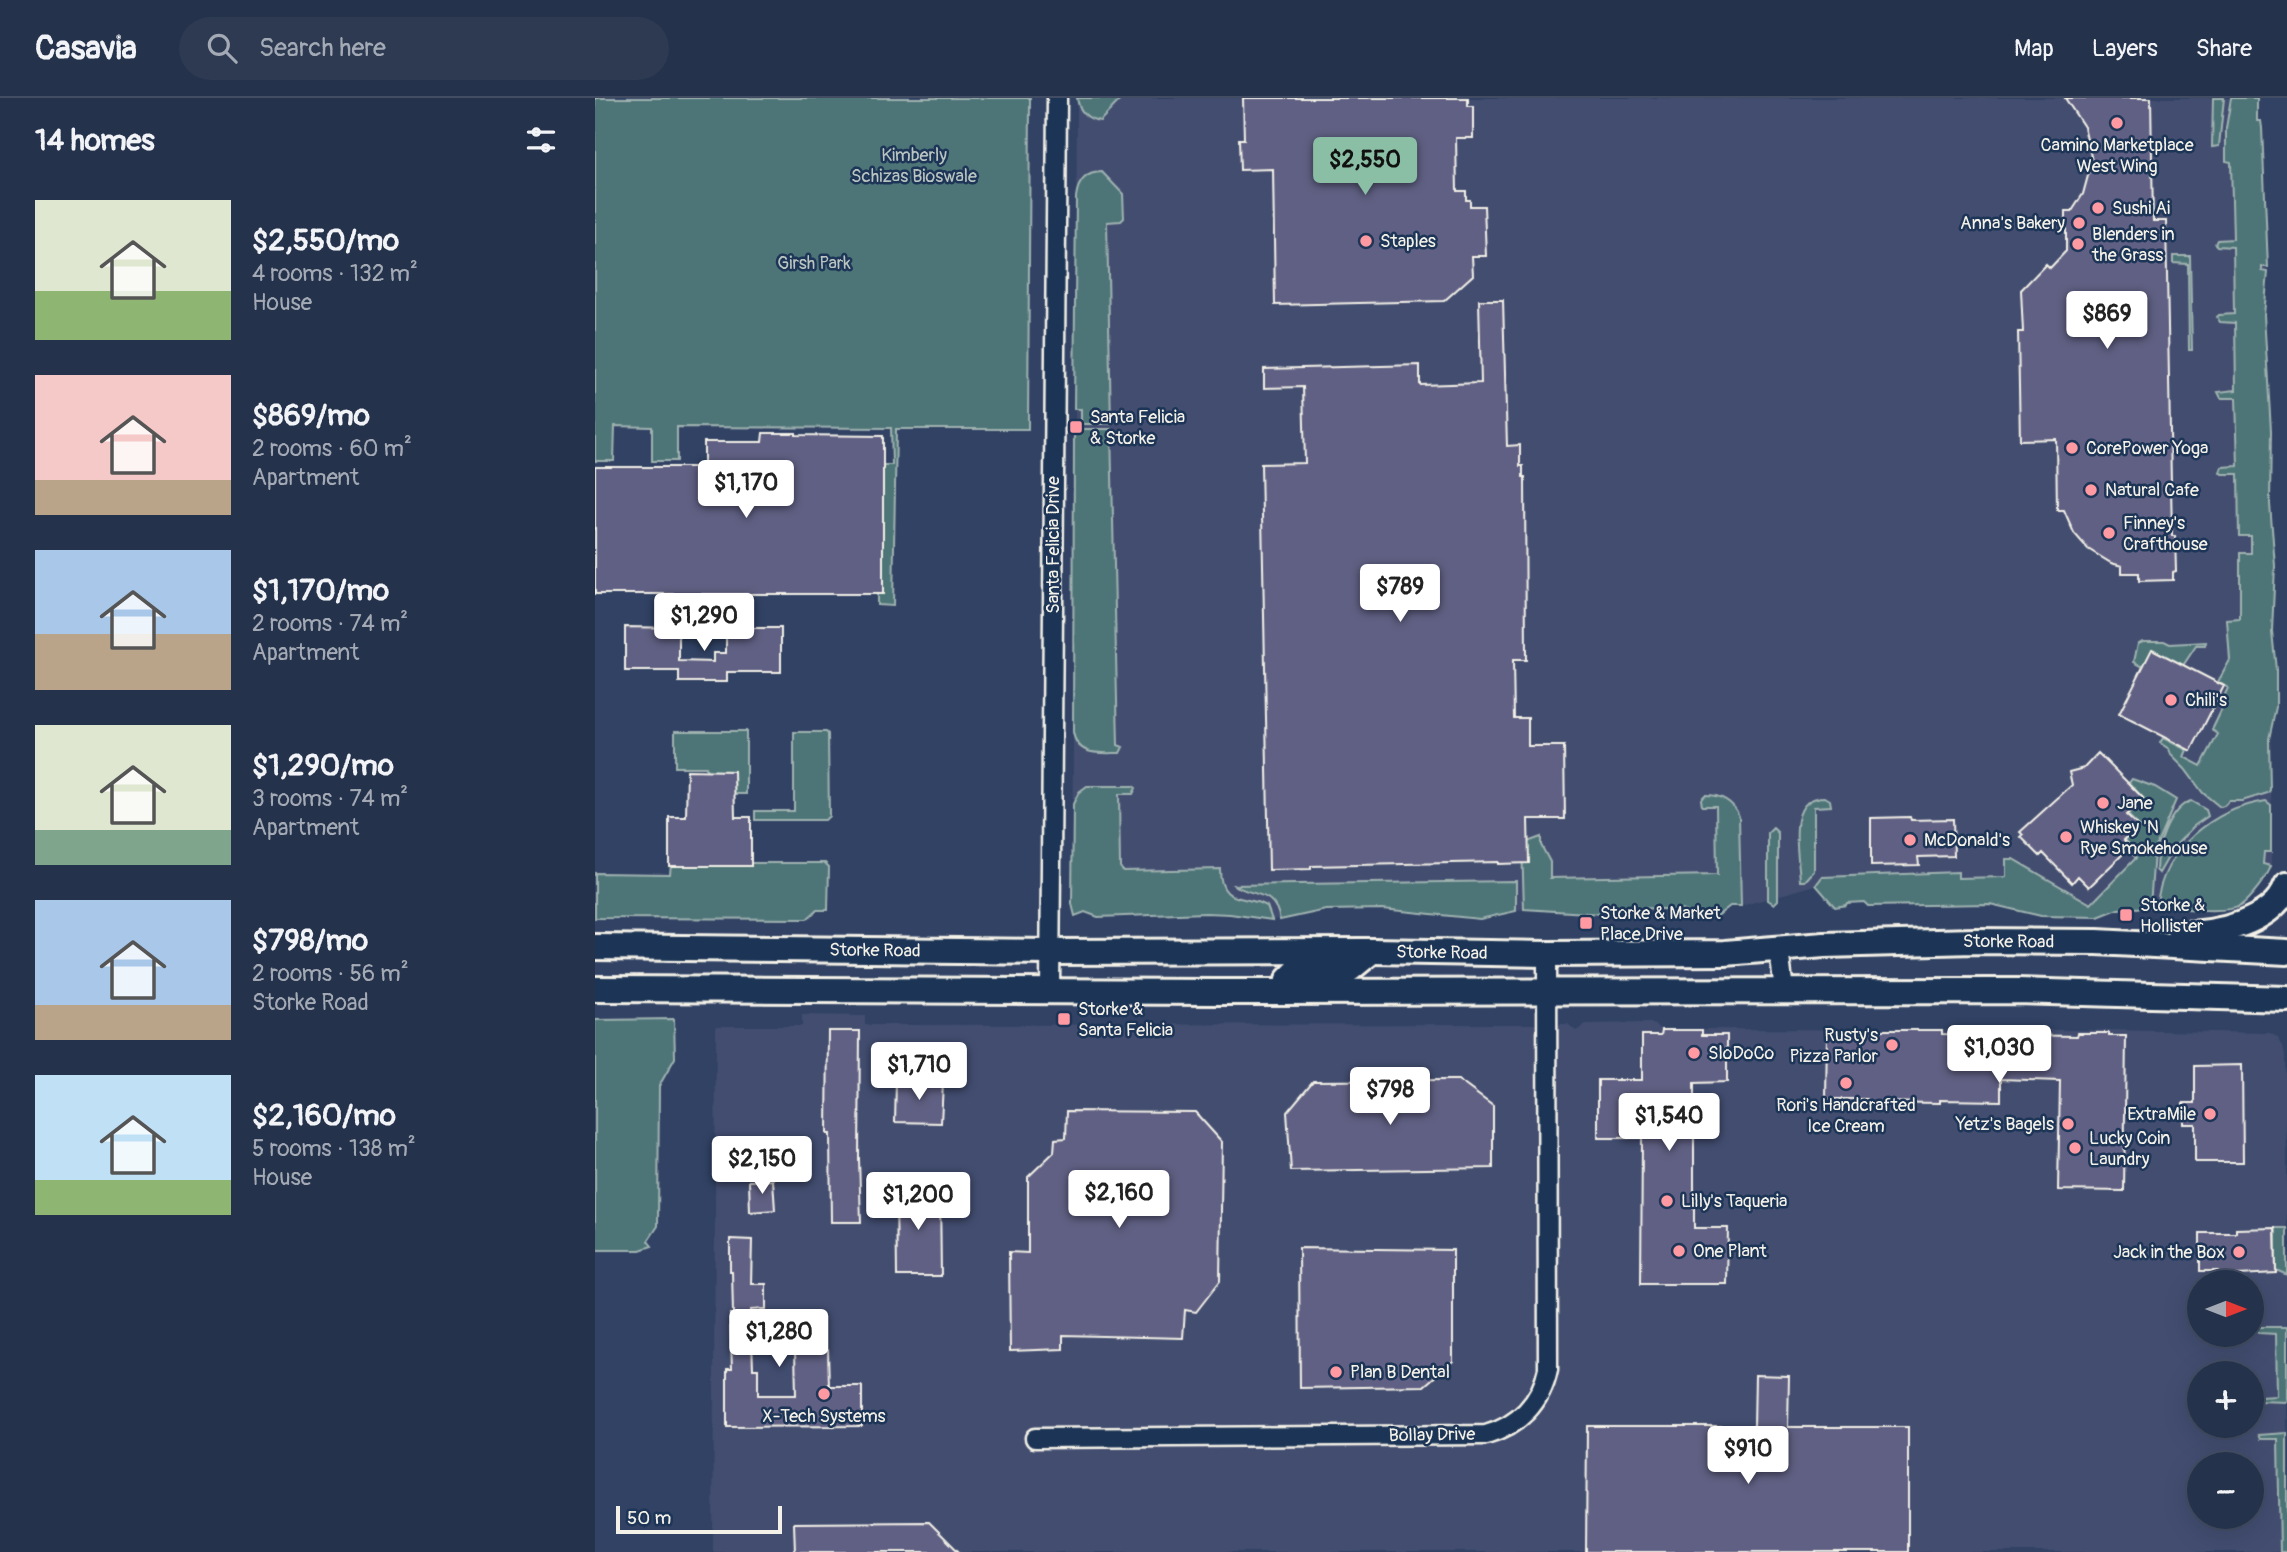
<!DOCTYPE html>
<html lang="en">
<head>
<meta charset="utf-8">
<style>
	body { margin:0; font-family:Pangolin,sans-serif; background:#2d3a52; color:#f1f3f6; height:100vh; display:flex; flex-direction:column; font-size:26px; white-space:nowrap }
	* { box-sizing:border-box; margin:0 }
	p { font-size:23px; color:#a3aab5 }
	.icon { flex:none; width:38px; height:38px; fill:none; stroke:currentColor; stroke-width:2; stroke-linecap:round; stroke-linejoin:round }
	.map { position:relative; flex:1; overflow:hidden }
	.panel { display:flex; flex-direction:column; background:#25324b; width:595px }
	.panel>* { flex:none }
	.needle { width:46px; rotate:90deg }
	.buttons { position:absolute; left:1592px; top:1172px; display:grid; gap:14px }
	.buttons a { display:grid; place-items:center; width:77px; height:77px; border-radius:50%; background:#25324b; box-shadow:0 7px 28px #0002,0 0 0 2px #424d63; font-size:35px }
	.scale { position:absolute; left:21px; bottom:18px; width:166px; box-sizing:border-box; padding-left:7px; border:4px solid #f4f1e8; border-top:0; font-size:19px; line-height:24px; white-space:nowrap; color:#f4f1e8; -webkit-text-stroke:5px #1d3557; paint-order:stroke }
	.price { position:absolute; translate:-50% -60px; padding:0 16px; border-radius:7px; background:#fff; color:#222; font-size:23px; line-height:46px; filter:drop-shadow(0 2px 4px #0008) }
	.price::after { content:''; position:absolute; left:50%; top:42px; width:21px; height:16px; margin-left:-10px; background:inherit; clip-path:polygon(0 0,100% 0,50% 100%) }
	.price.on { background:#8abfa5; color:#111 }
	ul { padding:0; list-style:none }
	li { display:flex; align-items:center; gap:21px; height:175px; padding:0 35px }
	li span { display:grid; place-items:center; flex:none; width:196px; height:140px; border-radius:0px; color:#555 }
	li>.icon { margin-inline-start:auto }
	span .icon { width:84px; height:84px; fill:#fffc; stroke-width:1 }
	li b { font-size:30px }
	h2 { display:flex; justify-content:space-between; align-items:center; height:84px; padding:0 35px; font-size:30px }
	header { display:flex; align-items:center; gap:42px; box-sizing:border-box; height:98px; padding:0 35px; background:#25324b; border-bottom:2px solid #424d63 }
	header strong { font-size:33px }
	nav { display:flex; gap:38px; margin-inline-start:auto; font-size:24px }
	.search { width:490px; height:63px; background:#2d3a52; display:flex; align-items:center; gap:18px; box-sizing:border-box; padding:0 24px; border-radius:38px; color:#a3aab5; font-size:26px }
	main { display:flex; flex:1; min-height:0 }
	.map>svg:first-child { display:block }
</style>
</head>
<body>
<header>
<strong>Casavia</strong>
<div class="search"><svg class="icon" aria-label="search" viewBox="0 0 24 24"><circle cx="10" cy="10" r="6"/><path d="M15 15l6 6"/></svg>Search here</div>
<nav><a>Map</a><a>Layers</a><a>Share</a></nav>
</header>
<main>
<section class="panel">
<h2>14 homes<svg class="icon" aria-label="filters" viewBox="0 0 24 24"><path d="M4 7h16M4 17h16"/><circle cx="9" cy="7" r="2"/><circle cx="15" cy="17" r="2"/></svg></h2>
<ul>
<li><span style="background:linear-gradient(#dfe7d0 65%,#8fb573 0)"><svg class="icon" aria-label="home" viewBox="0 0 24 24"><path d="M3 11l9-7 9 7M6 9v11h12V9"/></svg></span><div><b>$2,550/mo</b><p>4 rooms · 132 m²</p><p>House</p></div></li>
<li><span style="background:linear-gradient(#f6c9c9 75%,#b9a48a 0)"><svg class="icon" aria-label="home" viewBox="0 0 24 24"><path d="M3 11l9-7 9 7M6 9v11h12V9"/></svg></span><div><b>$869/mo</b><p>2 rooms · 60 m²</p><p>Apartment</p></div></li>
<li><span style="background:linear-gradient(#a9c7e8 60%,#b9a48a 0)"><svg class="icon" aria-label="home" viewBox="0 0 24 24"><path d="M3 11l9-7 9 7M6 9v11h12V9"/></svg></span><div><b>$1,170/mo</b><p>2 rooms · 74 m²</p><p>Apartment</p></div></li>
<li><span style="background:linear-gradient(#dfe7d0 75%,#7fa58c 0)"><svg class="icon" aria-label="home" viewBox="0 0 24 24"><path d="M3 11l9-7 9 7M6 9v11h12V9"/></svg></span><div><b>$1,290/mo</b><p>3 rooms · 74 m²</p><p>Apartment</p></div></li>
<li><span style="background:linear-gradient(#a9c7e8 75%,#b9a48a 0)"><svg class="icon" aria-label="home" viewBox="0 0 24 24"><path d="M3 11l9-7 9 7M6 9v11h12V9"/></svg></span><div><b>$798/mo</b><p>2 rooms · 56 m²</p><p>Storke Road</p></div></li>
<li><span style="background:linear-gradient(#bfe0f5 75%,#8fb573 0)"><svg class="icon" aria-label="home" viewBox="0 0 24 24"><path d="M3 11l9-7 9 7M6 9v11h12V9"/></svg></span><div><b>$2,160/mo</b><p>5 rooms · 138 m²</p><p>House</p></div></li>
</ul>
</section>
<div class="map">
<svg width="1692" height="1454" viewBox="0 0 1692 1454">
	<rect width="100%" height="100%" fill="#314264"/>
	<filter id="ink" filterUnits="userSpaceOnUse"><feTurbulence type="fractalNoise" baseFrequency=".0143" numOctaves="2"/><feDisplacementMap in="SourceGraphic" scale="14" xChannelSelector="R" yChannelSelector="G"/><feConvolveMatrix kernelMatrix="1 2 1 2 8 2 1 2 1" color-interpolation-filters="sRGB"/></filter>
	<g filter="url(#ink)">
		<path fill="#434e70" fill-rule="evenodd" d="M 482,0 L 1662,0 L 1662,23 L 1666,23 L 1667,30 L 1673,145 L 1673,181 L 1669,217 L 1676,333 L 1675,406 L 1680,468 L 1677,533 L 1681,572 L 1681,609 L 1674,641 L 1677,716 L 1676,768 L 1673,777 L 1645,808 L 1620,812 L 1555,809 L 1523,811 L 1503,819 L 1446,818 L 1395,806 L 1273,808 L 1269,804 L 1252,805 L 1251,807 L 1240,809 L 1221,787 L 1146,808 L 1135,808 L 1121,819 L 1106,820 L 1086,812 L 1048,810 L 1023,817 L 929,811 L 885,821 L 787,811 L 731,812 L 677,822 L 635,816 L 611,815 L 503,819 L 490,814 L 480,818 L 477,806 L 478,634 Z
			M 207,917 L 270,918 L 270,927 L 907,926 L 973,926 L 981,933 L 991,926 L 1056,925 L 1066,931 L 1508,932 L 1675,935 L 1682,939 L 1688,948 L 1690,958 L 1692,1054 L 1692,1454 L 118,1454 L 121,928 L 207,928 ZM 1605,1185 L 1657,1185 L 1657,1237 L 1605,1237 ZM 1605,1276 L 1657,1276 L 1657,1328 L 1605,1328 ZM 1605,1367 L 1657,1367 L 1657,1419 L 1605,1419 Z"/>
		<path fill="#4d7478" stroke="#a0b2b0" stroke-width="2" d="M 0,0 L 435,0 L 433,331 L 301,331 L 298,508 L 282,507 L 282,496 L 288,496 L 288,367 L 297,367 L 296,330 L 82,329 L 82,363 L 57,363 L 57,329 L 20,328 L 19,363 L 0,363 Z
			M 482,0 L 526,0 L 526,1 L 505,23 C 491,21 484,13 482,0 Z
			M 1618,0 L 1629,0 L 1624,48 L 1617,49 Z
			M 1636,0 L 1662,0 L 1662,23 L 1666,23 L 1667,30 L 1673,169 L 1667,169 L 1667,173 L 1673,174 L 1669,217 L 1676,333 L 1675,406 L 1680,468 L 1677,533 L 1681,572 L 1681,609 L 1674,641 L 1675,692 L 1673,695 L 1647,703 L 1634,703 L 1629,708 L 1625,709 L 1608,695 L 1590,671 L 1576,657 L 1574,651 L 1565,645 L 1568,640 L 1592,652 L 1589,659 L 1606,668 L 1623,636 L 1617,632 L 1627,611 L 1624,609 L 1633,590 L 1623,584 L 1635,562 L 1632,522 L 1645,521 L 1645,455 L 1656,455 L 1656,438 L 1644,438 L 1643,376 L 1627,376 L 1625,374 L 1627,369 L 1643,368 L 1641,300 L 1626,300 L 1623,294 L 1641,292 L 1640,225 L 1625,224 L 1622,219 L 1624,217 L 1639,216 L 1638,149 L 1622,148 L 1620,146 L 1622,142 L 1638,141 L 1636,64 L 1631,63 L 1631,30 Z
			M 507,74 L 528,96 L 529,120 L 526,123 L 512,124 L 516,326 L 486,326 L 486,311 L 479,311 L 481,99 C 483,83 491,74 507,74 Z
			M 1578,158 L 1595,158 L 1597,252 L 1594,252 L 1593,166 L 1578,165 Z
			M 479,331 L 516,331 L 523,647 L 528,649 L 525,655 C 506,655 482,659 478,634 Z
			M 1548,543 L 1569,543 L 1575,546 L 1611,544 L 1610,548 L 1601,548 L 1587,569 L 1550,570 L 1539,564 L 1543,545 Z
			M 80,633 L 151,633 L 151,696 L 135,696 L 112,675 L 111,669 L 80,669 Z
			M 199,634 L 231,634 L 233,636 L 234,718 L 230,722 L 160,722 L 160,713 L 199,713 Z
			M 1537,681 L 1560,689 L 1581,702 L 1559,753 L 1555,809 L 1523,811 L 1503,819 L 1446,818 L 1395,806 L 1273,808 L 1269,804 L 1252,805 L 1251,807 L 1240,809 L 1221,787 L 1227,779 L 1363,774 L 1363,780 L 1411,779 L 1411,761 L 1418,761 L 1496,806 L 1541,760 L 1532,750 L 1535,747 L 1530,742 L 1544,728 L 1533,717 L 1549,701 L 1534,685 Z
			M 492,688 L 538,688 L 541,690 L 538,696 L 524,696 L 525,769 L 528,773 L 625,771 C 625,807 648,796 672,808 L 677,822 L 635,816 L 611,815 L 503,819 L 490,814 L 480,818 L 477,806 L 478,706 L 484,694 Z
			M 1110,697 C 1127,697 1138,703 1144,718 L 1146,808 L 1135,808 L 1121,819 L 1106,820 L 1086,812 L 1048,810 L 1023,817 L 929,811 L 927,746 L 946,739 L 946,747 L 955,764 L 955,780 L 1122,777 L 1121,708 L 1107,708 L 1106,701 Z
			M 1230,699 L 1235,702 L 1236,708 L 1219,709 L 1219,773 L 1210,783 L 1205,783 C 1204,756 1189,699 1230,699 Z
			M 1596,703 L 1611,712 L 1613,718 L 1599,728 L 1579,749 L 1564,775 L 1561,772 C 1561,750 1574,710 1596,703 Z
			M 1671,703 L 1676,707 L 1676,754 L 1669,754 L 1668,766 L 1676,768 C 1673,778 1655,801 1645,808 C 1631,816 1578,811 1562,806 C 1568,751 1618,711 1671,703 Z
			M 1178,730 L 1183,735 L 1183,802 L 1179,806 L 1173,802 L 1173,735 Z
			M 76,765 L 230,765 L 234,769 L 233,812 L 222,812 L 212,821 L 0,820 L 0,775 L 75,776 Z
			M 921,783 L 921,813 L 885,821 L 787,811 L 731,812 L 685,822 C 679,791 660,800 639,787 Z
			M 79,921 L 80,960 L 64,988 L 63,1128 L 53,1143 L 57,1148 L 45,1152 L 0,1152 L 0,922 Z
			M 1681,1130 L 1692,1130 L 1692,1177 L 1681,1172 Z
			M 1664,1229 L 1692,1229 L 1692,1304 L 1663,1303 L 1665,1299 L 1682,1298 L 1681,1236 L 1664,1235 L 1661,1231 Z
			M 1692,1335 L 1692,1454 L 1685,1454 L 1683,1341 L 1666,1341 L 1664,1337 Z"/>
		<path fill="#606084" stroke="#f4f1e8" stroke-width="2" d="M 648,0 L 873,0 L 873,8 L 878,8 L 878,40 L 861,40 L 862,93 L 871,93 L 871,102 L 875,102 L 875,108 L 889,108 L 891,158 L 877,158 L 878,177 L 849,203 L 680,207 L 678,71 L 645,72 L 644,41 L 649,41 Z
			M 1470,0 L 1556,0 L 1558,123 L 1571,123 L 1577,438 L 1580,438 L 1581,473 L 1578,474 L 1578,482 L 1544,483 L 1544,475 L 1527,475 L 1527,468 L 1516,465 L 1493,451 L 1479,435 L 1469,412 L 1462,412 L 1461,341 L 1425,342 L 1423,234 L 1428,234 L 1426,192 L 1451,166 L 1455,170 L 1471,153 L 1471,113 L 1477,113 L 1488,96 L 1497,63 L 1489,29 Z
			M 884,202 L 908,202 L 912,348 L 925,347 L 925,368 L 928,368 L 928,379 L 930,379 L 931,562 L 918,562 L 919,620 L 933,620 L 933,648 L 969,648 L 970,721 L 933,721 L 934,765 L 903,766 L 903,764 L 716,768 L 716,771 L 674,772 L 666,366 L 710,365 L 708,289 L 669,290 L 669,271 L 825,267 L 825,287 L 886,285 Z
			M 168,335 L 201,335 L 201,337 L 288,338 L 288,496 L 0,496 L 0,369 L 109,369 L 109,344 L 167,344 Z
			M 30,529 L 84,530 L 84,563 L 118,564 L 118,555 L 131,555 L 131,530 L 186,530 L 186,574 L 132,574 L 132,584 L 84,584 L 84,573 L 30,573 Z
			M 1557,551 L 1629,588 L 1596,653 L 1524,616 Z
			M 1503,655 L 1548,700 L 1531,717 L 1543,728 L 1529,742 L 1533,747 L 1530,751 L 1531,753 L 1494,789 L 1483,778 L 1477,785 L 1448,755 L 1445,758 L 1426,739 L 1428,737 L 1425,734 L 1477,687 L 1474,674 L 1489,670 Z
			M 92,672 L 139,673 L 140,719 L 156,719 L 156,768 L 74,768 L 74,719 L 91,719 Z
			M 1315,719 L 1316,722 L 1358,721 L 1359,758 L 1323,759 L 1324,767 L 1276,768 L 1276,720 Z
			M 1067,932 L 1107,932 L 1107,937 L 1132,937 L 1132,984 L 1099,985 L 1099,1130 L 1133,1130 L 1132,1186 L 1046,1186 L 1047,1040 L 1003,1040 L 1003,982 L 1047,982 L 1047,937 L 1066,937 Z
			M 1273,932 L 1347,932 L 1347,936 L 1407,937 L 1482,938 L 1483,935 L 1514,935 L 1514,938 L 1531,938 L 1529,1093 L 1463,1092 L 1465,983 L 1406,981 L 1406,1003 L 1345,1002 L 1345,1005 L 1272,1004 L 1272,1001 L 1231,1001 L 1232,935 L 1273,935 Z
			M 233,933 L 265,933 L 264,1061 L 266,1124 L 236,1124 L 235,1036 L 232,1036 Z
			M 1647,967 L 1648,1064 L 1600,1064 L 1600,1026 L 1588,1026 L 1588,1005 L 1600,1005 L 1600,968 Z
			M 856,982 L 863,982 L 898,1008 L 898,1070 L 696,1073 L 692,1014 L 718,983 Z
			M 301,984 L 348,985 L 346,1025 L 300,1024 Z
			M 472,1013 L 600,1014 L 627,1044 L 625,1183 L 601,1214 L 590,1212 L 588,1240 L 468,1237 L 468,1251 L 415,1253 L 414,1154 L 433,1155 L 433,1079 L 459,1054 L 460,1041 L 471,1040 Z
			M 178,1082 L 180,1112 L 155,1114 L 154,1083 Z
			M 301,1090 L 345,1091 L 346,1178 L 302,1178 Z
			M 1680,1130 L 1681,1175 L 1624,1178 L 1623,1173 L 1605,1173 L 1605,1135 L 1641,1135 L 1641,1131 Z
			M 135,1141 L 157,1142 L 156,1186 L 171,1186 L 171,1211 L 156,1212 L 158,1271 L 163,1271 L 163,1297 L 201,1297 L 200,1252 L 233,1252 L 234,1288 L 267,1288 L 267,1328 L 132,1329 L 132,1271 L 137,1271 L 135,1216 L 138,1216 L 137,1173 L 135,1173 Z
			M 704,1150 L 858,1152 L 858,1263 L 829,1288 L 705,1290 Z
			M 1160,1277 L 1194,1278 L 1193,1329 L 1313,1329 L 1313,1454 L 991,1454 L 992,1328 L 1159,1328 Z
			M 334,1424 L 364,1454 L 200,1454 L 199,1425 Z"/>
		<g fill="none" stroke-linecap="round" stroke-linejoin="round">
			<g stroke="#f4f1e8" stroke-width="23">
				<path id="minor" d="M 1184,851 L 1189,893
					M 455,894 L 462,0
					M 440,1340 L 891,1337 C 923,1328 946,1305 953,1271 L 952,856"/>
			</g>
			<g stroke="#f4f1e8" stroke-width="30">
				<g id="secondary">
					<path d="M 1585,836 C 1621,836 1678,825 1692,787"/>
					<path id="s1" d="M 0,849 L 454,854 L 777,853 L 952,856 L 1130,855 L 1229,847 L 1379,843 L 1502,844 L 1692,854"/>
					<path d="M 0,891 L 618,894 L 1422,893 L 1692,901"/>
					<path d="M 691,894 L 693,882 L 701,874 L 755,871 L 777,853"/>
				</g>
			</g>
			<use href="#minor" stroke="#1d3557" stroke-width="18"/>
			<use href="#secondary" stroke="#1d3557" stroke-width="24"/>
		</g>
	</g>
	<g fill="#ff9aa2" stroke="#1d3557" stroke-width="2.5">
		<circle cx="1522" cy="25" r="7"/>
		<circle cx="1503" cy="110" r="7"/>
		<circle cx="1484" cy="125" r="7"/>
		<circle cx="771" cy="143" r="7"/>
		<circle cx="1483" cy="146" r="7"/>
		<rect x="474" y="322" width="14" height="14" rx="3.5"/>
		<circle cx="1477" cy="350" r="7"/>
		<circle cx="1496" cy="392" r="7"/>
		<circle cx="1514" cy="435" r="7"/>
		<circle cx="1576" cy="602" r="7"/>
		<circle cx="1508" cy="705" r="7"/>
		<circle cx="1471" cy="739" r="7"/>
		<circle cx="1315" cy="742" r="7"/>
		<rect x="1524" y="810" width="14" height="14" rx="3.5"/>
		<rect x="984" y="818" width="14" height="14" rx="3.5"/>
		<rect x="462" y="914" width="14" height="14" rx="3.5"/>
		<circle cx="1297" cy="947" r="7"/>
		<circle cx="1099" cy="955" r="7"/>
		<circle cx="1251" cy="985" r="7"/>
		<circle cx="1615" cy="1016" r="7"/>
		<circle cx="1473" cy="1026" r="7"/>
		<circle cx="1480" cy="1050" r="7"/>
		<circle cx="1072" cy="1103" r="7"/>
		<circle cx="1084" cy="1153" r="7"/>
		<circle cx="1644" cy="1154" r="7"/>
		<circle cx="741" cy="1274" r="7"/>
		<circle cx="229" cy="1296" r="7"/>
	</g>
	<g text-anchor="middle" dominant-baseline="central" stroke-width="5" stroke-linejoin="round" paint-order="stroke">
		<g font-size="18" fill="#f4f1e8" stroke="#1d3557" text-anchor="start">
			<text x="1522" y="47" text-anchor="middle">Camino Marketplace<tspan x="1522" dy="21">West Wing</tspan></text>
			<text x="1517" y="110">Sushi Ai</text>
			<text x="1470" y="125" text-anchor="end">Anna's Bakery</text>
			<text x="1497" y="136">Blenders in<tspan x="1497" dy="21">the Grass</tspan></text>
			<text x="785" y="143">Staples</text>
			<text x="495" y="319">Santa Felicia<tspan x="495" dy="21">&amp; Storke</tspan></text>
			<text x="1491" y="350">CorePower Yoga</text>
			<text x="1510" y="392">Natural Cafe</text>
			<text x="1528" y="425">Finney's<tspan x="1528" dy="21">Crafthouse</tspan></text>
			<text x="1590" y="602">Chili's</text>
			<text x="1522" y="705">Jane</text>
			<text x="1485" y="729">Whiskey 'N<tspan x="1485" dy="21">Rye Smokehouse</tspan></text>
			<text x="1329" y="742">McDonald's</text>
			<text x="1545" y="807">Storke &amp;<tspan x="1545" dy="21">Hollister</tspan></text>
			<text x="1005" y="815">Storke &amp; Market<tspan x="1005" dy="21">Place Drive</tspan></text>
			<text x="483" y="911">Storke &amp;<tspan x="483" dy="21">Santa Felicia</tspan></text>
			<text x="1283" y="937" text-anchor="end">Rusty's<tspan x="1283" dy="21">Pizza Parlor</tspan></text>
			<text x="1113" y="955">SloDoCo</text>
			<text x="1251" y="1007" text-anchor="middle">Rori's Handcrafted<tspan x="1251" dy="21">Ice Cream</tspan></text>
			<text x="1601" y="1016" text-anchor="end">ExtraMile</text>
			<text x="1459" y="1026" text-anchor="end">Yetz's Bagels</text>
			<text x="1494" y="1040">Lucky Coin<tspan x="1494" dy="21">Laundry</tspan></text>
			<text x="1086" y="1103">Lilly's Taqueria</text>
			<text x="1098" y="1153">One Plant</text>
			<text x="1630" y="1154" text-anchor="end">Jack in the Box</text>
			<text x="755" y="1274">Plan B Dental</text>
			<text x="229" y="1318" text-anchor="middle">X-Tech Systems</text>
		</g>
		<g font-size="18" fill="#bac5c1" stroke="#1d3557">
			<text x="319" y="57">Kimberly<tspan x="319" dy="21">Schizas Bioswale</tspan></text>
			<text x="219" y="165">Girsh Park</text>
		</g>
		<g font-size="18" fill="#f4f1e8" stroke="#1d3557">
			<text transform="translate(458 447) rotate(-90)">Santa Felicia Drive</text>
			<text stroke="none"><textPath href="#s1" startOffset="1414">Storke Road</textPath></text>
			<text stroke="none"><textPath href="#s1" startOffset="280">Storke Road</textPath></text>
			<text stroke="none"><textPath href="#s1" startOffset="847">Storke Road</textPath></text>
			<text transform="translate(837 1337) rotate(-1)">Bollay Drive</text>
		</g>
	</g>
</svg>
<div class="buttons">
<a><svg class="needle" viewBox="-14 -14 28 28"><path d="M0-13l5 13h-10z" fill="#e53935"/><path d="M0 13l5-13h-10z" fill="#a3aab5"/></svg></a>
<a>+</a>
<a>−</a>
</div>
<div class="scale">50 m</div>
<b class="price on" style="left:770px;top:99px">$2,550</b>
<b class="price" style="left:1512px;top:253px">$869</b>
<b class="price" style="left:151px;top:422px">$1,170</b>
<b class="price" style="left:805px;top:526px">$789</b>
<b class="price" style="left:109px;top:555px">$1,290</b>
<b class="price" style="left:1404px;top:987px">$1,030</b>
<b class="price" style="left:324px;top:1004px">$1,710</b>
<b class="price" style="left:795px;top:1029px">$798</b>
<b class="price" style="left:1074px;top:1055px">$1,540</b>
<b class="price" style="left:167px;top:1098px">$2,150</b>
<b class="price" style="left:524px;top:1132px">$2,160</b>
<b class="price" style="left:323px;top:1134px">$1,200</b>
<b class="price" style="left:184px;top:1271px">$1,280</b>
<b class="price" style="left:1153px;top:1388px">$910</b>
</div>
</main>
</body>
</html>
